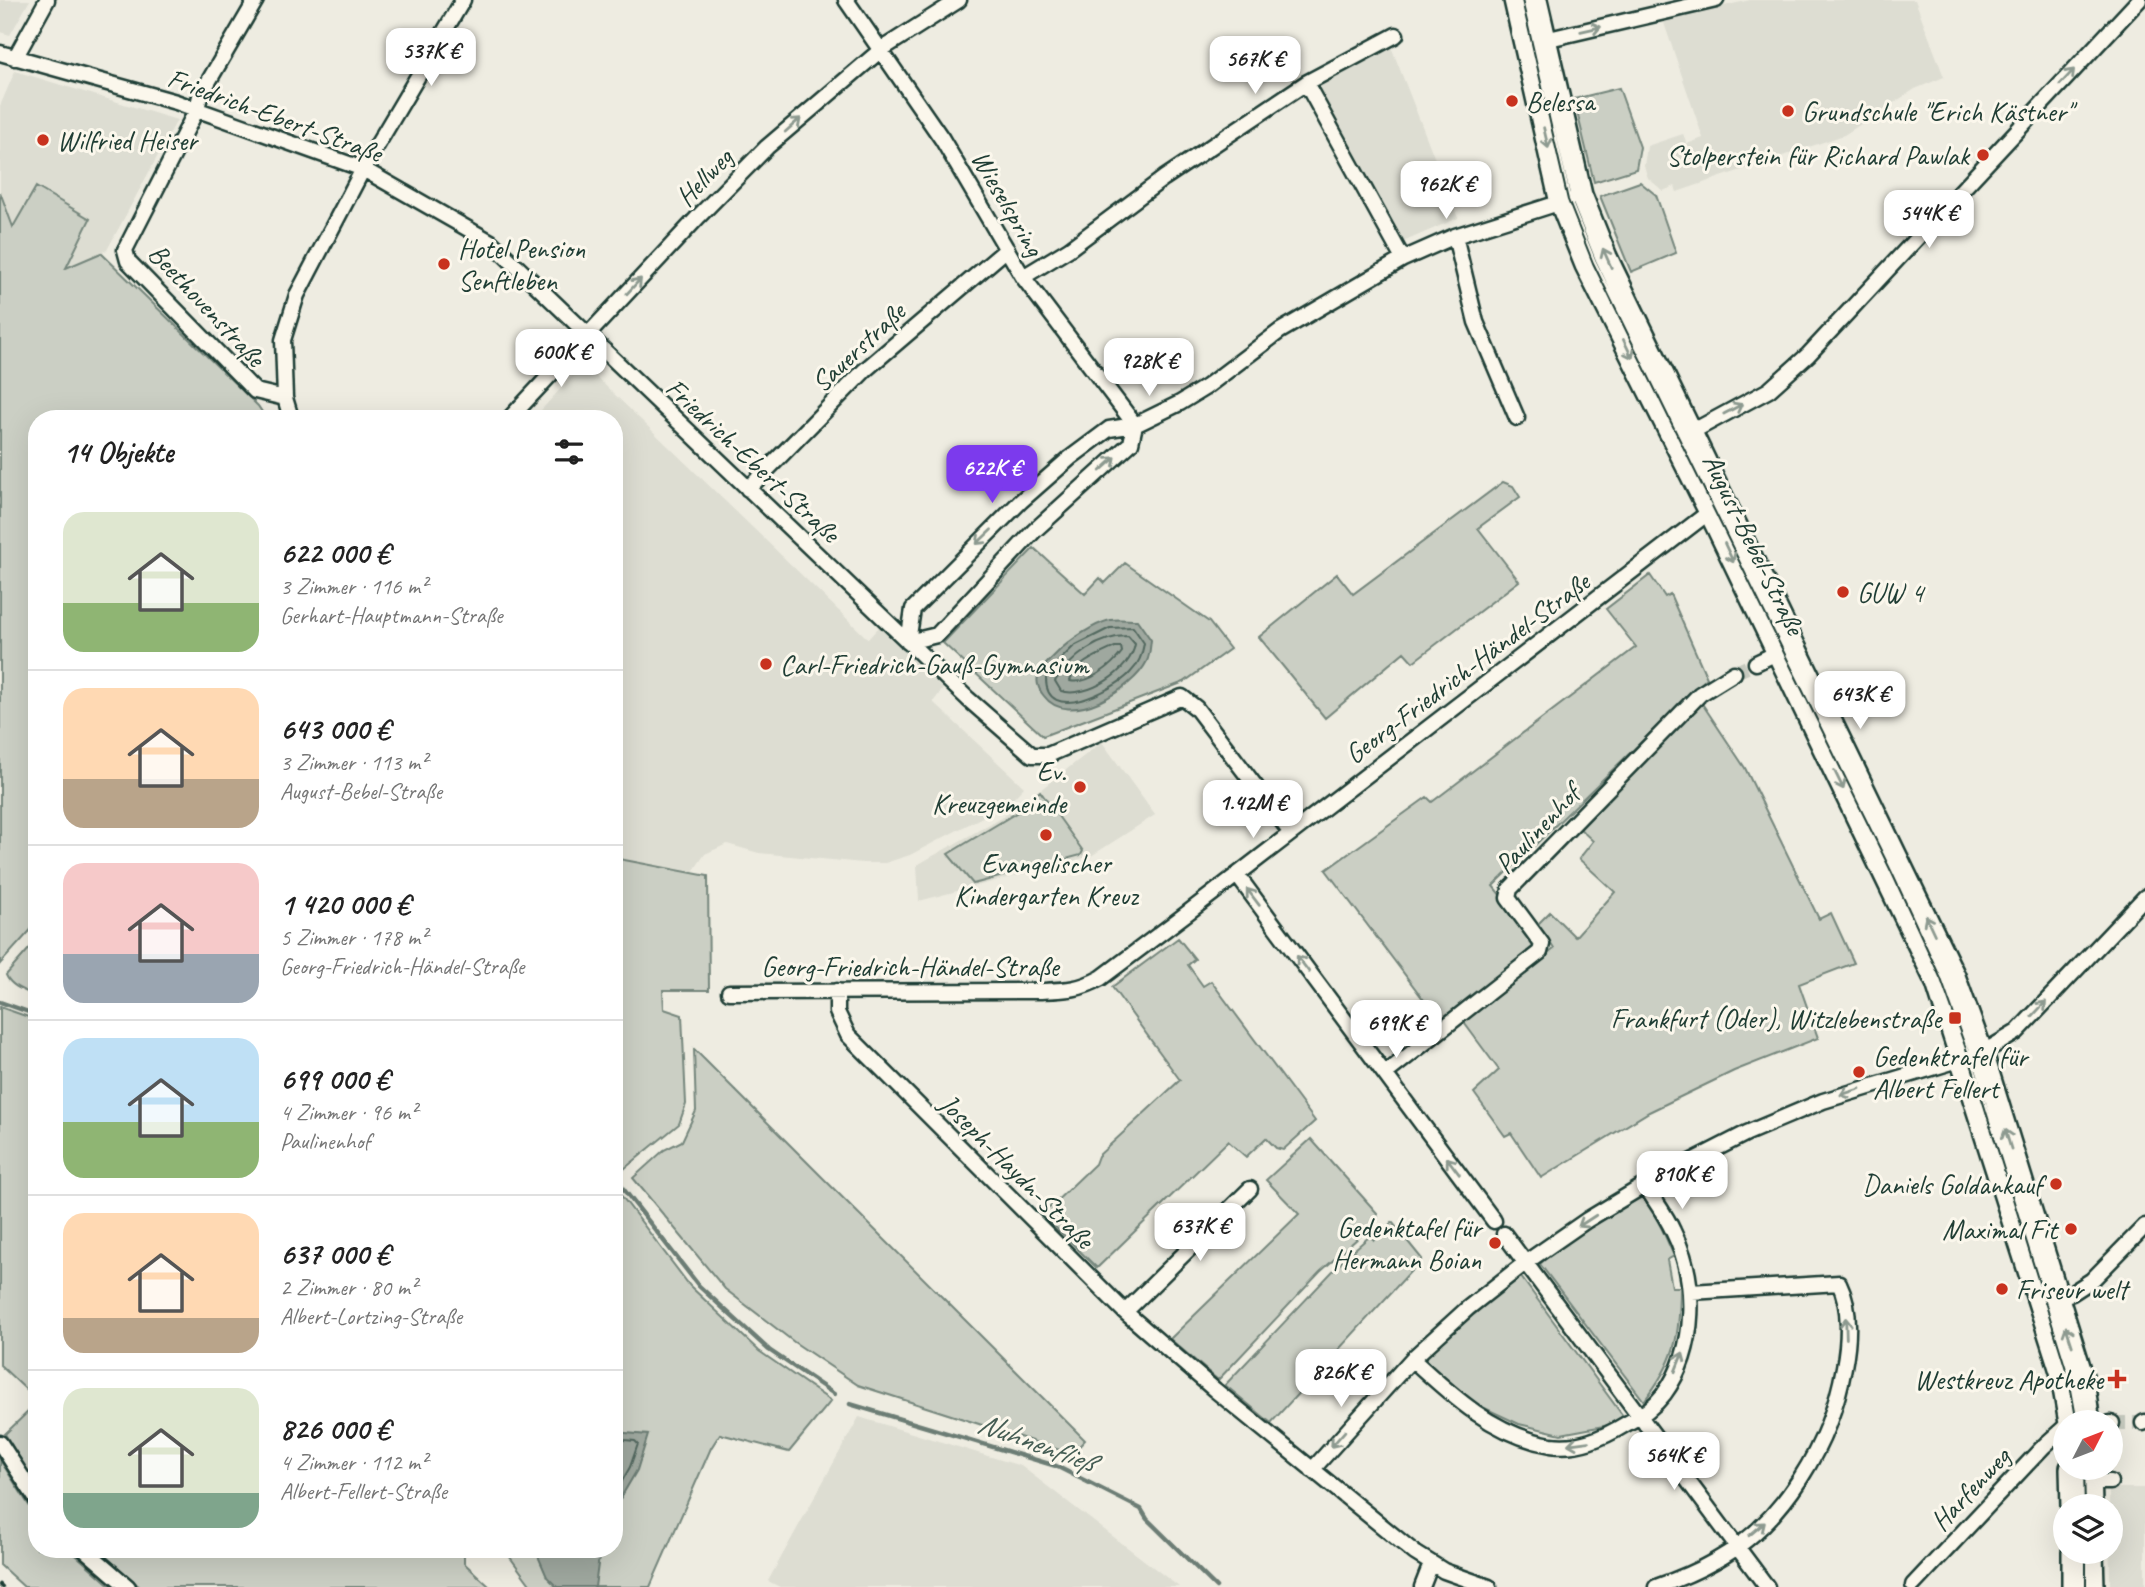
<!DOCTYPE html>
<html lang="de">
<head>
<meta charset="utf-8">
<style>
	body { margin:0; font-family:Caveat,sans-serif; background:#f2f2f2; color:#222; height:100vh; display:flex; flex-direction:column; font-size:26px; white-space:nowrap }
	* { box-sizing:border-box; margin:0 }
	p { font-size:23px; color:#767676 }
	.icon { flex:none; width:38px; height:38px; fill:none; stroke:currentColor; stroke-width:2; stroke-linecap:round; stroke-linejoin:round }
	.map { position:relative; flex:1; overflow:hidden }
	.sheet { position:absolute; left:28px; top:410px; width:595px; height:1148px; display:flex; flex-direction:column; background:#fff; border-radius:28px; box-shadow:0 7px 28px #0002 }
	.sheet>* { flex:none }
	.needle { width:46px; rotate:48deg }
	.buttons { position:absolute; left:2053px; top:1410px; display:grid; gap:14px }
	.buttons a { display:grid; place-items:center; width:70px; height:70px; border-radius:50%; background:#fff; box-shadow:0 7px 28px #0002; font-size:35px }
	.price { position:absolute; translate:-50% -60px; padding:0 16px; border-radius:14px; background:#fff; color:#222; font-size:23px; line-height:46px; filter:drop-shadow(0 2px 4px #0008) }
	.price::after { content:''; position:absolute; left:50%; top:42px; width:21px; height:16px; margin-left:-10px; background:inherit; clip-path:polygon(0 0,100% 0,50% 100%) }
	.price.active { background:#7c3aed; color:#fff }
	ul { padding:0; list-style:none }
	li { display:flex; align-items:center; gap:21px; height:175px; padding:0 35px }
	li+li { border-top:2px solid #e0e0e0 }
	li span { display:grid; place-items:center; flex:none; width:196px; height:140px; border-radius:21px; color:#555 }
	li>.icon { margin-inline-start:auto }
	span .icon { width:84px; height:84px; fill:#fffc; stroke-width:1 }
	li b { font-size:30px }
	h2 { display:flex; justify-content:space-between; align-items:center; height:84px; padding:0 35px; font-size:30px }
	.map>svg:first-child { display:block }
</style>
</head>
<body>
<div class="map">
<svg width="2145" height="1587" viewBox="0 0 2145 1587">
	<rect width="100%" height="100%" fill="#eeece1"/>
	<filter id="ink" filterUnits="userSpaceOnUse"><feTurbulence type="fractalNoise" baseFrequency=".0143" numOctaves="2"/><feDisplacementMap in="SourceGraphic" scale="14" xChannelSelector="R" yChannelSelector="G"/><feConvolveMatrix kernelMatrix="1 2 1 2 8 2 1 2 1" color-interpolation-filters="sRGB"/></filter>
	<g filter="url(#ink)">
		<path fill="#ddddd2" d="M 0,0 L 30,0 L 10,35 L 0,32 Z
			M 1750,0 L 1915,0 L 1944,77 L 1915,89 L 1844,135 L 1677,192 L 1675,186 L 1663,191 L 1648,178 L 1644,166 L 1647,146 L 1683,134 L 1687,144 L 1703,138 L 1663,20 Z
			M 1390,44 L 1458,218 L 1403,242 L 1316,85 Z
			M 15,71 L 177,120 L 107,250 L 66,268 L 13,228 L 0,192 L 0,106 Z
			M 583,364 L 868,639 L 879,627 L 943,689 L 933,702 L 1024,787 L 1009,803 L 910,855 L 885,863 L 863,863 L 759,853 L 727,844 L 705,854 L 692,873 L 614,858 L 614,418 L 534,418 Z
			M 1102,742 L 1155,815 L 1091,856 L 919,901 L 917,865 L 1013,811 Z
			M 859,1417 L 1021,1466 L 1179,1587 L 780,1587 L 768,1581 Z
			M 2109,1488 L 2145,1488 L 2145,1587 L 2110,1587 Z"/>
		<path fill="#cbcfc4" stroke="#75867c" stroke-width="2" d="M 1619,88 L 1640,147 L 1636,169 L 1594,182 L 1574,99 Z
			M 1640,182 L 1656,195 L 1676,253 L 1631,272 L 1600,196 Z
			M 36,187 L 90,219 L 66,268 L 101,253 L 258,406 L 266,418 L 37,418 L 37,923 L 0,964 L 0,192 L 13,227 Z
			M 1503,482 L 1513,486 L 1520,497 L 1478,528 L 1519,581 L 1413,662 L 1404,652 L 1325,718 L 1259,637 L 1337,574 L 1353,594 Z
			M 1034,548 L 1085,594 L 1100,578 L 1105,583 L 1125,563 L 1209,622 L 1230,649 L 1184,682 L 1043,736 L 943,643 Z
			M 1650,575 L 1665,597 L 1670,594 L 1707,678 L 1493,886 L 1538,942 L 1536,951 L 1442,1024 L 1326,870 L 1427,797 L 1432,802 L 1636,647 L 1606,609 Z
			M 1701,702 L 1745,768 L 1819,919 L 1831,913 L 1854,963 L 1799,984 L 1818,1038 L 1734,1071 L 1649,1112 L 1541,1178 L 1511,1133 L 1505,1136 L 1474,1093 L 1499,1070 L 1462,1020 L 1554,949 L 1538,924 L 1550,912 L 1575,937 L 1615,892 L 1579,859 L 1593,841 L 1578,827 Z
			M 1040,791 L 1083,851 L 1081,855 L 973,884 L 948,854 L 1016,813 Z
			M 614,858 L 708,876 L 709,990 L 663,990 L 664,1009 L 682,1015 L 686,1104 L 679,1124 L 624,1169 L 614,1160 Z
			M 1178,938 L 1195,959 L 1188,965 L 1203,986 L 1211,981 L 1315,1121 L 1283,1150 L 1276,1148 L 1266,1138 L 1246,1157 L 1228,1141 L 1097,1268 L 1047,1219 L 1047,1210 L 1095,1164 L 1098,1156 L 1180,1080 L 1112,987 Z
			M 37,940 L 37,996 C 25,991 11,987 6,975 Z
			M 0,1007 L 37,1020 L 37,1400 L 0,1365 Z
			M 694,1049 L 1085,1440 L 1072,1454 L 858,1385 L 794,1342 L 725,1289 L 633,1178 L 664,1150 L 682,1141 L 696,1111 Z
			M 1311,1139 L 1377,1213 L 1378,1220 L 1320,1272 L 1218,1380 L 1170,1339 L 1299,1214 L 1266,1180 Z
			M 614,1186 L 690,1286 L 759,1351 L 831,1401 L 789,1452 L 720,1434 L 711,1448 L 650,1587 L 532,1587 L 504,1549 L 614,1549 Z
			M 1644,1195 L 1662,1229 L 1674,1256 L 1667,1260 L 1672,1287 L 1680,1287 C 1680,1337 1675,1362 1644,1401 L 1540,1264 L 1556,1249 Z
			M 1392,1222 L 1422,1259 L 1271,1423 L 1225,1385 L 1348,1255 L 1370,1236 L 1374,1240 Z
			M 1521,1277 L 1623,1416 L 1609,1425 L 1561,1434 L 1519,1424 L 1476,1404 L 1424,1360 L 1428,1354 L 1516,1278 Z
			M 37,1403 L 37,1487 L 5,1434 Z
			M 0,1460 L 37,1518 L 37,1549 L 69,1549 L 112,1587 L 24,1587 L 0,1565 Z
			M 94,1549 L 464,1549 L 464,1563 L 490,1587 L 140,1587 Z"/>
		<path fill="#9fa89f" stroke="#6c7d74" stroke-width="2" d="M 1137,620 L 1151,640 C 1150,647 1150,655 1147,661 C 1133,690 1068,729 1044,696 C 1040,691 1036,683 1038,676 C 1041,667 1053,657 1059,651 C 1070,640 1094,624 1110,620 C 1118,619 1128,620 1137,620 Z
			M 614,1432 L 648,1435 L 637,1470 L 614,1509 Z
			M 535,1549 L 600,1549 L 595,1587 L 557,1587 L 547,1577 Z"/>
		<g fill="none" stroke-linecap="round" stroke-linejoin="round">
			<path stroke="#52685f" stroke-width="2" d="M 1133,627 L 1144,643 C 1142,655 1139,664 1130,673 C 1114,690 1045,726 1046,678 L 1057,663 L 1074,646 L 1110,628 Z
				M 1128,636 L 1135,644 C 1131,671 1087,699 1061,691 L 1055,681 C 1072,657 1098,636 1128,636 Z
				M 1115,647 L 1121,647 L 1122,652 C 1112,666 1088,685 1070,681 C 1074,664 1100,654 1115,647 Z
				M 614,1439 L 635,1441 L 638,1444 L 630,1467 L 614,1495"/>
			<path stroke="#6c7d74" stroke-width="4.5" d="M 0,1002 L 37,1015
				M 621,1186 L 699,1286 L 769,1350 L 834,1394
				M 850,1404 L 1056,1466 L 1141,1509 L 1147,1519 L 1216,1587"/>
			<path stroke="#c5c9be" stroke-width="14" stroke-dasharray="14 7" stroke-linecap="butt" d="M 1734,673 L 1756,663
				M 2112,1423 L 2143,1423"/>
			<g stroke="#1f3d34" stroke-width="19">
				<path id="street" d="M 256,0 L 200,96 L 197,109 L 125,250 L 128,261 L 255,391 L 285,398
					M 846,0 L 942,139 L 1023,277 L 1135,425
					M 1536,42 L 1716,0
					M 0,53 L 176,102 L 363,169 L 491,242 L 968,699 L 1032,755 L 1048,755 L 1182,697 L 1196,708 L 1291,833
					M 15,58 L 47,0
					M 1306,83 L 1403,259
					M 1455,236 L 1476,322 L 1517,418
					M 1023,277 L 1069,249 L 1164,178 L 1306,83 L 1396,35
					M 291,418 L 285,398 L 283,340 L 297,295 L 363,169 L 463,0
					M 510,418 L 699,216 L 767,147 L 882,49 L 959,0
					M 1684,436 L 1769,390 L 1808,355 L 2139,0
					M 748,489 L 865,370 L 1007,249
					M 908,642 L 913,609 L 1021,501 L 1070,458 L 1109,429 L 1135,425 L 1180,403 L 1206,387 L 1280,331 L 1403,259 L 1455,236 L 1568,200
					M 908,642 L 937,635 L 1034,531 L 1131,443 L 1135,425
					M 1756,663 L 1783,650
					M 1237,875 L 1494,1221
					M 837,991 L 837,1012 L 848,1035 L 1125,1312 L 1215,1390 L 1415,1553 L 1444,1571 L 1489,1587
					M 729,992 L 1041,991 C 1066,990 1079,990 1101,978 L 1186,914 L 1717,506
					M 1385,1074 L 1540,952 L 1542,944 L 1508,898 L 1510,889 L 1700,694 L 1734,673
					M 1504,1234 L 1767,1587
					M 2051,1299 L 2072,1293 L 2092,1280 L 2145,1226
					M 1125,1312 L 1250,1189
					M 1412,1359 C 1453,1397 1494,1435 1551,1445 C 1578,1449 1603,1438 1626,1424 C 1640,1417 1654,1407 1664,1394 C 1697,1349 1698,1280 1673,1231 C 1666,1215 1654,1200 1645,1185
					M 2110,1423 L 2112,1423
					M 2143,1423 L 2145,1422
					M 0,1443 L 37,1500
					M 1312,1470 L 1412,1359 L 1468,1308 L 1525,1263 L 1587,1220 L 1645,1185 L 1747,1133 L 1823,1101 L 1982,1053 L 2017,1032 L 2145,897
					M 2091,1482 L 2110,1482
					M 84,1549 L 128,1587
					M 1913,1585 L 2044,1446 L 2065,1427
					M 1422,1587 L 1431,1564
					M 1656,1587 C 1676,1580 1696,1572 1715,1561 C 1784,1523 1831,1443 1844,1367 C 1849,1341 1851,1307 1839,1283 L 1691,1292"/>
			</g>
			<g stroke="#1f3d34" stroke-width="26">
				<path id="secondary" d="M 1515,0 L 1561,203 L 1586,265 L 1710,512 L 1937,983 L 2061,1371 L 2070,1423
					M 1536,0 L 1581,195 L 1606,257 L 1954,976 L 1982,1053 L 2083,1379 L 2089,1423
					M 2071,1468 L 2072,1507
					M 2090,1468 L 2091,1507
					M 2073,1552 L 2073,1587
					M 2092,1552 L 2093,1587"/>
			</g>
			<use href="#street" stroke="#fbf7ec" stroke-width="14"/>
			<use href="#secondary" stroke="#fbf7ec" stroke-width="21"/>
			<path stroke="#1f3d34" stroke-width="2" d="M 1522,0 L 1568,200 L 1593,263 L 1892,873 L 1941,979 L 1969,1057 L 2069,1379 L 2077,1423
				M 2084,1468 L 2085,1507
				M 2086,1552 L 2086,1587"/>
			<path stroke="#1f3d34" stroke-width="4.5" d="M 0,1585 L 2,1587"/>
		</g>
		<defs><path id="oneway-shaft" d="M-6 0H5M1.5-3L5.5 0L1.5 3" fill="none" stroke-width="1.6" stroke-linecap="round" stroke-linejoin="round" transform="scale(1.75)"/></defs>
		<g stroke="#8d9a90">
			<use href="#oneway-shaft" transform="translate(1591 29) rotate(-13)"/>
			<use href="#oneway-shaft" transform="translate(2067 77) rotate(-47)"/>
			<use href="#oneway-shaft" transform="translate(793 125) rotate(-42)"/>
			<use href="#oneway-shaft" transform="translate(1546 138) rotate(77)"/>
			<use href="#oneway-shaft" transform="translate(1607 258) rotate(-114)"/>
			<use href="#oneway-shaft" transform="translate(634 286) rotate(-47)"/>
			<use href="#oneway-shaft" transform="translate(1628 349) rotate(64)"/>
			<use href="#oneway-shaft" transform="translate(1733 409) rotate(-28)"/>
			<use href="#oneway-shaft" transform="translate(1108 464) rotate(-42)"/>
			<use href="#oneway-shaft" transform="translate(984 537) rotate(136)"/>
			<use href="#oneway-shaft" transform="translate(1729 553) rotate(65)"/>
			<use href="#oneway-shaft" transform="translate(1839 780) rotate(64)"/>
			<use href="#oneway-shaft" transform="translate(1253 897) rotate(-127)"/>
			<use href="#oneway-shaft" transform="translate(1930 925) rotate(-115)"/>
			<use href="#oneway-shaft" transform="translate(1303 964) rotate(-127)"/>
			<use href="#oneway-shaft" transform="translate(2039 1009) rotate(-47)"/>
			<use href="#oneway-shaft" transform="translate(1850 1092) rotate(162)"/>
			<use href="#oneway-shaft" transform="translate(2008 1139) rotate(-107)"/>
			<use href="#oneway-shaft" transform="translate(1453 1166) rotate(-127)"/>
			<use href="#oneway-shaft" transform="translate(1587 1221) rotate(147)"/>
			<use href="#oneway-shaft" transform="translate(1846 1328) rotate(-92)"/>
			<use href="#oneway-shaft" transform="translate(2069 1336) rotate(-108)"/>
			<use href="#oneway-shaft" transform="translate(1679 1362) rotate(-68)"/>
			<use href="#oneway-shaft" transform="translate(1338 1439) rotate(131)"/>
			<use href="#oneway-shaft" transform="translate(1578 1443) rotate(173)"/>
			<use href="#oneway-shaft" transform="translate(1757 1529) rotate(-40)"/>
		</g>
	</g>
	<g fill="#c8321e" stroke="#fbf7ec" stroke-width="2.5">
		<circle cx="1512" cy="101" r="7"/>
		<circle cx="1788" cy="111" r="7"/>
		<circle cx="43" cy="140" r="7"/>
		<circle cx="1983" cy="155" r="7"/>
		<circle cx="444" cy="264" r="7"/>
		<circle cx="1843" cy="592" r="7"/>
		<circle cx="766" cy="664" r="7"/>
		<circle cx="1080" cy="787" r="7"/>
		<circle cx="1046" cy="835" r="7"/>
		<rect x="1948" y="1011" width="14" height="14" rx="3.5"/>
		<circle cx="1859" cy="1072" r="7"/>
		<circle cx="2056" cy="1184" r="7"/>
		<circle cx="2071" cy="1229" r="7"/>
		<circle cx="1495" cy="1243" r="7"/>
		<circle cx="2002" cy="1289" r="7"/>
		<path d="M2113.5 1368.5h7v7h7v7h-7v7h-7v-7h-7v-7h7z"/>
	</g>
	<g text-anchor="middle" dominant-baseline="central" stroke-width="6" stroke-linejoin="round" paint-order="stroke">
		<g font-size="28" fill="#1f3d34" stroke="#fbf7ec" text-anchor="start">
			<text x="1526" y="101">Belessa</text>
			<text x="1802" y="111">Grundschule "Erich Kästner"</text>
			<text x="57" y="140">Wilfried Heiser</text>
			<text x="1969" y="155" text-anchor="end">Stolperstein für Richard Pawlak</text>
			<text x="458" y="248">Hotel Pension<tspan x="458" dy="32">Senftleben</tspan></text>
			<text x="1857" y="592">GUW 4</text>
			<text x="780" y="664">Carl-Friedrich-Gauß-Gymnasium</text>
			<text x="1066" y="771" text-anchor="end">Ev.<tspan x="1066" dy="32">Kreuzgemeinde</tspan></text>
			<text x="1046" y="863" text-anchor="middle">Evangelischer<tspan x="1046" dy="32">Kindergarten Kreuz</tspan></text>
			<text x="1941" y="1018" text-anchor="end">Frankfurt (Oder), Witzlebenstraße</text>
			<text x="1873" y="1056">Gedenktrafel für<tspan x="1873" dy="32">Albert Fellert</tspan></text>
			<text x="2042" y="1184" text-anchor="end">Daniels Goldankauf</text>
			<text x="1481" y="1227" text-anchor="end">Gedenktafel für<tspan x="1481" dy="32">Hermann Boian</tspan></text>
			<text x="2057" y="1229" text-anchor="end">Maximal Fit</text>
			<text x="2016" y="1289">Friseur welt</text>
			<text x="2103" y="1379" text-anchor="end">Westkreuz Apotheke</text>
		</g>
		<g font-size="28" fill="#1f3d34" stroke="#fbf7ec">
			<text transform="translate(275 115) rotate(20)">Friedrich-Ebert-Straße</text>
			<text transform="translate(704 177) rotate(-46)">Hellweg</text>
			<text transform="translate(1008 203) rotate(60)">Wieselspring</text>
			<text transform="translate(207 305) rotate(47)">Beethovenstraße</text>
			<text transform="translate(858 347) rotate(-43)">Sauerstraße</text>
			<text transform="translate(753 460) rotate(43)">Friedrich-Ebert-Straße</text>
			<text transform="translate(1754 544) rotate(64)">August-Bebel-Straße</text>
			<text transform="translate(1467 668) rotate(-37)">Georg-Friedrich-Händel-Straße</text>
			<text transform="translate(1537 829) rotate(-47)">Paulinenhof</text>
			<text x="910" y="966">Georg-Friedrich-Händel-Straße</text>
			<text transform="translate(1017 1171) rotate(45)">Joseph-Haydn-Straße</text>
			<text transform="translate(1970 1489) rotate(-47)">Harfenweg</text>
		</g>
		<g font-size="30" font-style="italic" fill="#455d54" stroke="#fbf7ec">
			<text transform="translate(1036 1442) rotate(20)">Nuhnenfließ</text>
		</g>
	</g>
</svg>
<div class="buttons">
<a><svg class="needle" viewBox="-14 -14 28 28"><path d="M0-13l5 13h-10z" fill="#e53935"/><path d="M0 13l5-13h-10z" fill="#767676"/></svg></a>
<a><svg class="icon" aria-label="layers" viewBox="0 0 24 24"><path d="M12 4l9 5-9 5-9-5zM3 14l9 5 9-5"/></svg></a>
</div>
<b class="price" style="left:431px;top:88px">537K €</b>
<b class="price" style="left:1255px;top:96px">567K €</b>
<b class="price" style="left:1446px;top:221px">962K €</b>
<b class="price" style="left:1929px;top:250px">544K €</b>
<b class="price" style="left:561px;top:389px">600K €</b>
<b class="price" style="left:1149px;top:398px">928K €</b>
<b class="price active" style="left:992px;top:505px">622K €</b>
<b class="price" style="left:1860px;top:731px">643K €</b>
<b class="price" style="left:1253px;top:840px">1.42M €</b>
<b class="price" style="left:1396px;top:1060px">699K €</b>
<b class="price" style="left:1682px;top:1211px">810K €</b>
<b class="price" style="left:1200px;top:1263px">637K €</b>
<b class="price" style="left:1341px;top:1409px">826K €</b>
<b class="price" style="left:1674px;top:1492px">564K €</b>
<section class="sheet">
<h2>14 Objekte<svg class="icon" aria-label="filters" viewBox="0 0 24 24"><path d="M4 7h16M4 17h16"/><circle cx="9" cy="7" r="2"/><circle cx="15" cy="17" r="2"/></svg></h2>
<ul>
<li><span style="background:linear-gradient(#dfe7d0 65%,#8fb573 0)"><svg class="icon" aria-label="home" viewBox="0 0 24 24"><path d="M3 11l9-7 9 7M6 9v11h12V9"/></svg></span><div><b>622 000 €</b><p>3 Zimmer · 116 m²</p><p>Gerhart-Hauptmann-Straße</p></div></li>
<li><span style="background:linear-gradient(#ffd9b3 65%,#b9a48a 0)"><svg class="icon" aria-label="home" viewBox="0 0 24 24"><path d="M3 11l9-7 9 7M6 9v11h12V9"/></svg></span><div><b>643 000 €</b><p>3 Zimmer · 113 m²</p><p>August-Bebel-Straße</p></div></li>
<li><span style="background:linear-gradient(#f6c9c9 65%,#9aa5b1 0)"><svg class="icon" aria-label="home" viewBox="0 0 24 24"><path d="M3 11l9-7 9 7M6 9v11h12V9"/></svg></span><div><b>1 420 000 €</b><p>5 Zimmer · 178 m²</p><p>Georg-Friedrich-Händel-Straße</p></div></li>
<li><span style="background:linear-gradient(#bfe0f5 60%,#8fb573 0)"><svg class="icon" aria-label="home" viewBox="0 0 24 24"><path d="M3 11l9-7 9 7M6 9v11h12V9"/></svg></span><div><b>699 000 €</b><p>4 Zimmer · 96 m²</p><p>Paulinenhof</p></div></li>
<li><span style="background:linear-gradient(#ffd9b3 75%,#b9a48a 0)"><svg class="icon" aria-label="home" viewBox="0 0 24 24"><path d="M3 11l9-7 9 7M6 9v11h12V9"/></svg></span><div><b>637 000 €</b><p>2 Zimmer · 80 m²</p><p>Albert-Lortzing-Straße</p></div></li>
<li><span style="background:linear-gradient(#dfe7d0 75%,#7fa58c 0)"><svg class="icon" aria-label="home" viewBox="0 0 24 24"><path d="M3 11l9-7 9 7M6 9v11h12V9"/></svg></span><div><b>826 000 €</b><p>4 Zimmer · 112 m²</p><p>Albert-Fellert-Straße</p></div></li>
</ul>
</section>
</div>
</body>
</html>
